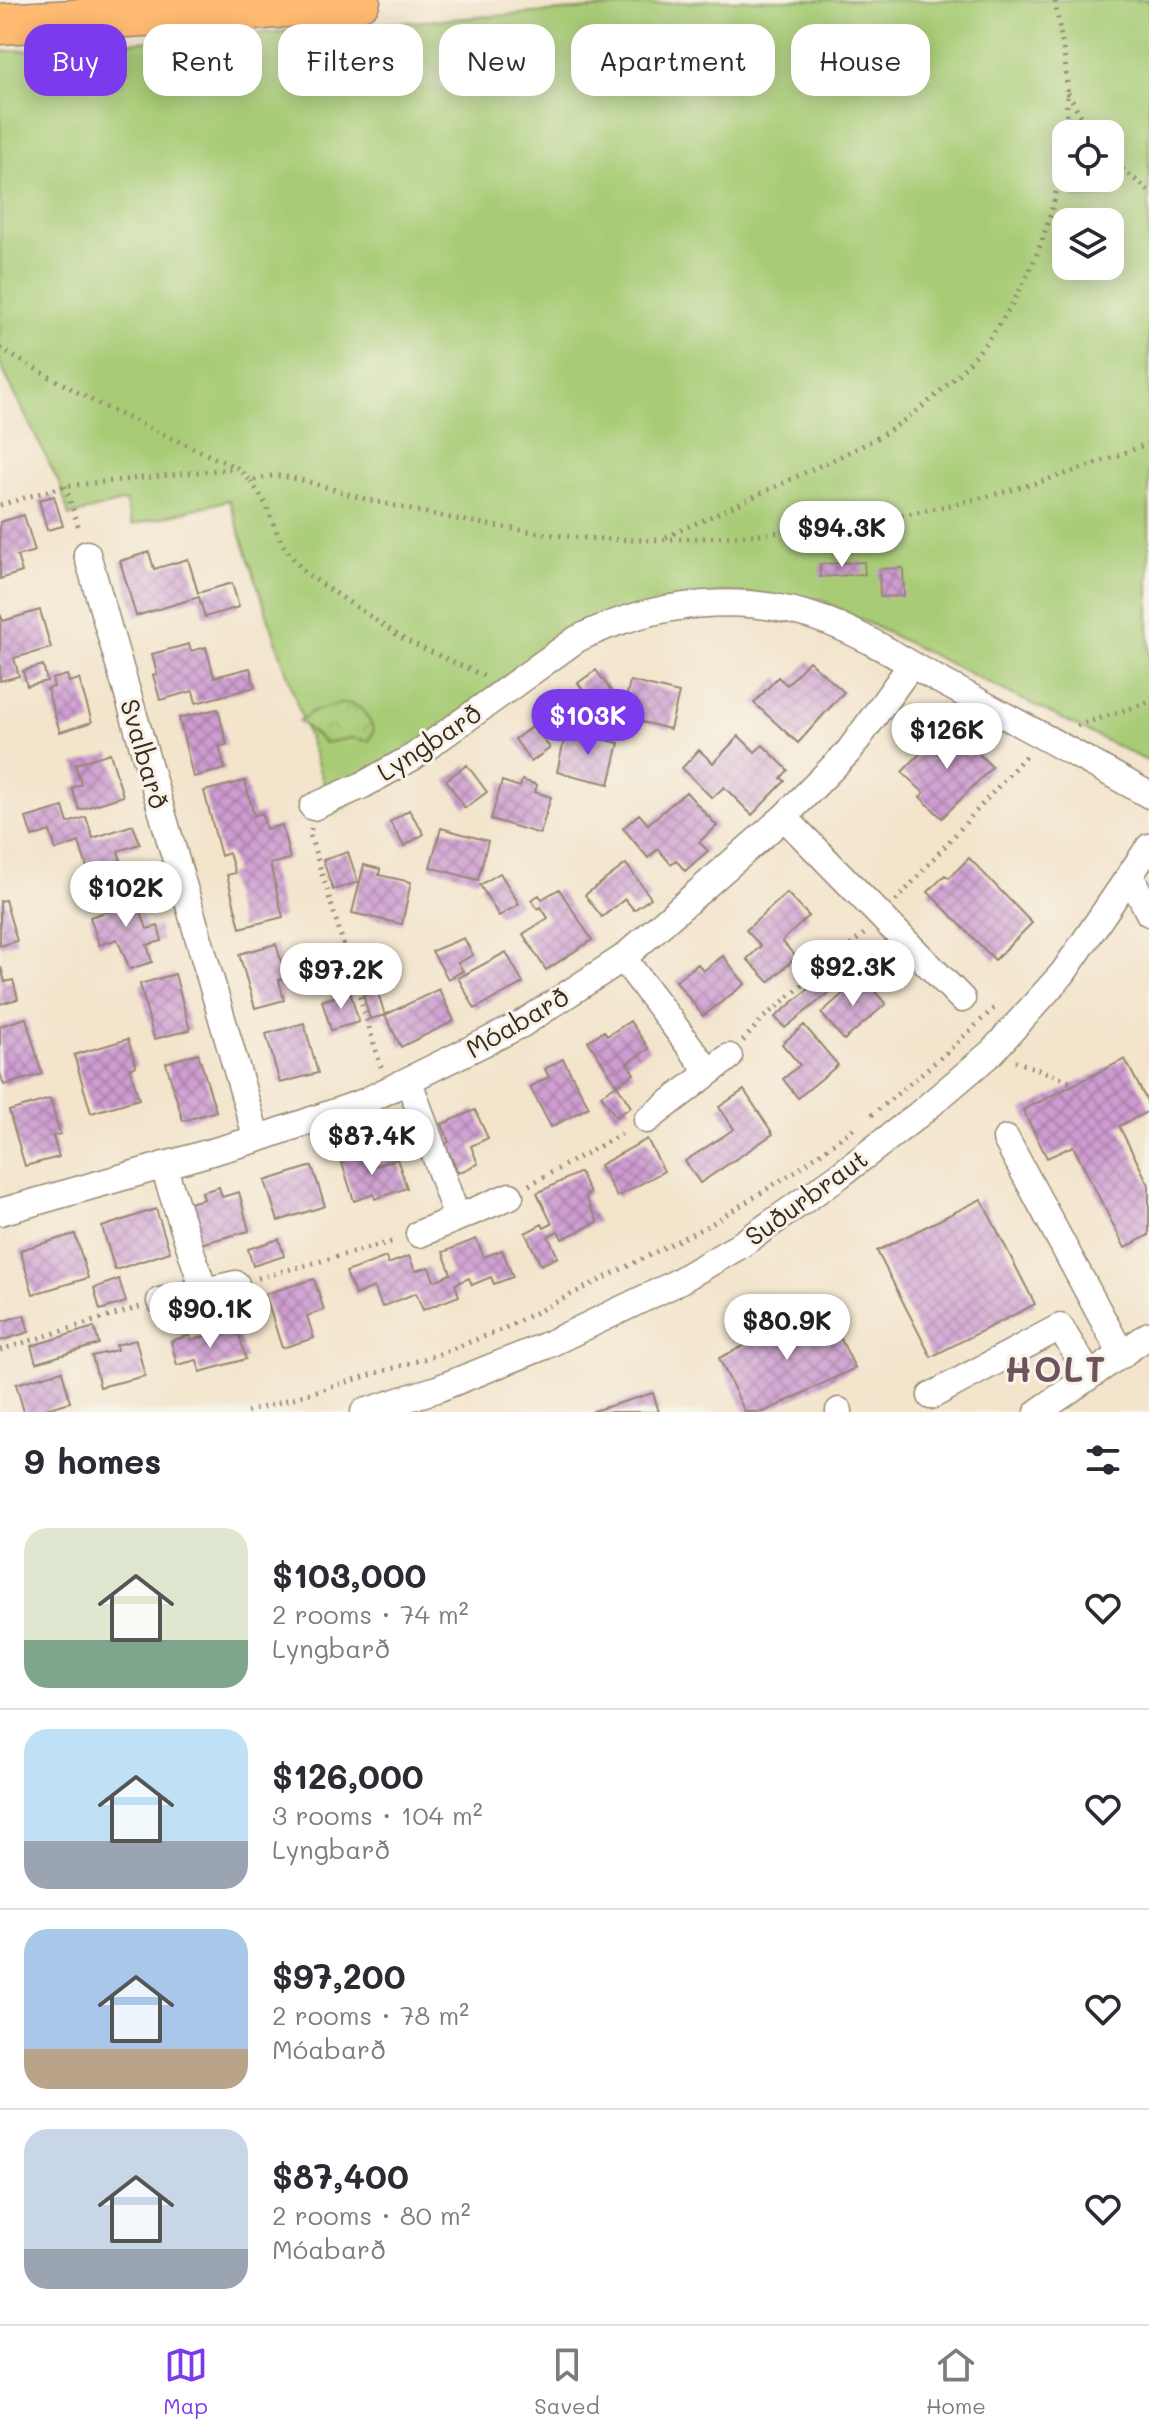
<!DOCTYPE html>
<html lang="en">
<head>
<meta charset="utf-8">
<style>
	body { margin:0; font-family:Mali,sans-serif; background:#f2f2f3; color:#2b2b33; height:100vh; display:flex; flex-direction:column; font-size:30px; white-space:nowrap }
	* { box-sizing:border-box; margin:0 }
	p { font-size:26px; color:#7c7c81 }
	.icon { flex:none; width:44px; height:44px; fill:none; stroke:currentColor; stroke-width:2; stroke-linecap:round; stroke-linejoin:round }
	.map { position:relative; height:1412px; overflow:hidden }
	.side { display:flex; flex-direction:column; background:#fff; flex:1 }
	.side>* { flex:none }
	.hud { position:absolute; left:24px; top:24px; width:1102px; height:72px; display:flex; gap:16px }
	.buttons { position:absolute; left:1052px; top:120px; display:grid; gap:16px }
	.buttons a { display:grid; place-items:center; width:72px; height:72px; border-radius:16px; background:#fff; box-shadow:0 4px 20px #0003; font-size:40px }
	.price { position:absolute; translate:-50% -68px; padding:0 18px; border-radius:28px; background:#fff; color:#222; font-size:26px; line-height:52px; filter:drop-shadow(0 2px 4px #0008) }
	.price::after { content:''; position:absolute; left:50%; top:48px; width:24px; height:18px; margin-left:-12px; background:inherit; clip-path:polygon(0 0,100% 0,50% 100%) }
	.price.current { background:#7c3aed; color:#fff }
	ul { padding:0; list-style:none }
	li { display:flex; align-items:center; gap:24px; height:200px; padding:0 24px }
	li+li { border-top:2px solid #e1e1e2 }
	li span { display:grid; place-items:center; flex:none; width:224px; height:160px; border-radius:24px; color:#555 }
	li>.icon { margin-inline-start:auto }
	span .icon { width:96px; height:96px; fill:#fffc; stroke-width:1 }
	li b { font-size:34px }
	h2 { display:flex; justify-content:space-between; align-items:center; height:96px; padding:0 24px; font-size:34px }
	.tag { padding:0 28px; border-radius:24px; background:#fff; box-shadow:0 4px 20px #0003; font-size:28px; line-height:72px }
	.tag.current { background:#7c3aed; color:#fff }
	.menu { display:flex; justify-content:space-around; align-items:center; height:112px; border-top:2px solid #e1e1e2; background:#fff; font-size:22px; color:#7c7c81 }
	.menu a { display:grid; justify-items:center; gap:4px }
	.menu .current { color:#7c3aed }
	.map>svg:first-child { display:block }
</style>
</head>
<body>
<div class="map">
<svg width="1149" height="1412" viewBox="0 0 1149 1412">
	<defs>
		<pattern id="forest-crowns" width="20" height="18" patternUnits="userSpaceOnUse" patternTransform="scale(2)"><rect width="20" height="18" fill="#86b067"/><path d="M2 6a3 3 0 1 1 6 0M12 15a3 3 0 1 1 6 0" fill="none" stroke="#6f8f54"/></pattern>
		<pattern id="park-crowns" width="20" height="18" patternUnits="userSpaceOnUse" patternTransform="scale(2)"><rect width="20" height="18" fill="#a8cc76"/><path d="M2 6a3 3 0 1 1 6 0M12 15a3 3 0 1 1 6 0" fill="none" stroke="#92af66"/></pattern>
		<pattern id="building-cross-hatch" width="8" height="8" patternUnits="userSpaceOnUse" patternTransform="scale(2)"><rect width="8" height="8" fill="#ce9cd1"/><path d="M0 0l8 8M0 8l8-8" fill="none" stroke="#a87fa9"/></pattern>
	</defs>
	<rect width="100%" height="100%" fill="#f7f3e8"/>
	<filter id="ink" filterUnits="userSpaceOnUse"><feTurbulence type="fractalNoise" baseFrequency=".0125" numOctaves="2"/><feDisplacementMap in="SourceGraphic" scale="16" xChannelSelector="R" yChannelSelector="G"/><feConvolveMatrix kernelMatrix="1 2 1 2 8 2 1 2 1" color-interpolation-filters="sRGB"/></filter>
	<filter id="wash" filterUnits="userSpaceOnUse"><feTurbulence type="fractalNoise" baseFrequency=".006" numOctaves="4" result="noise"/><feDisplacementMap in="SourceGraphic" scale="32" xChannelSelector="R" yChannelSelector="G"/><feGaussianBlur stdDeviation="1.8" result="paint"/><feColorMatrix in="noise" values="0 0 0 0 0 0 0 0 0 0 0 0 0 0 0 0 0 1.4 0 .05"/><feComposite in="paint" operator="in"/></filter>
	<g filter="url(#wash)">
		<rect width="100%" height="100%" fill="#f3e4cb"/>
		<path fill="#a8cc76" stroke="#727b4a" stroke-width="2" fill-rule="evenodd" d="M 714,0 L 1149,0 L 1149,762 L 821,600 L 723,592 L 579,629 L 421,760 L 334,814 L 229,500 L 132,525 L 125,501 L 69,516 L 61,487 L 0,364 L 0,52 ZM 1066,134 L 1110,134 L 1110,178 L 1066,178 ZM 1066,222 L 1110,222 L 1110,266 L 1066,266 Z"/>
		<path fill="url(#forest-crowns)" stroke="#606d42" stroke-width="2" d="M 1110,175 L 1115,182 L 1111,196 L 1076,198 L 1068,184 L 1070,178 L 1110,178 Z"/>
		<path fill="url(#park-crowns)" stroke="#727b4a" stroke-width="2" d="M 344,703 C 362,704 367,715 374,730 L 369,741 L 350,738 L 325,743 L 299,721 L 313,711 Z"/>
		<g id="blocks">
			<path fill="url(#building-cross-hatch)" d="M 54,496 L 63,526 L 47,530 L 39,500 Z
				M 24,515 L 35,551 L 17,556 L 22,572 L 0,579 L 0,522 Z
				M 149,552 L 154,569 L 188,559 L 198,593 L 232,583 L 239,607 L 205,617 L 199,597 L 136,616 L 120,561 Z
				M 864,562 L 865,574 L 820,577 L 820,564 Z
				M 903,568 L 904,596 L 880,597 L 879,569 Z
				M 40,610 L 51,648 L 14,658 L 19,676 L 0,681 L 0,614 L 3,621 Z
				M 189,644 L 191,651 L 206,647 L 214,677 L 250,668 L 255,687 L 196,703 L 193,691 L 160,700 L 153,675 L 157,674 L 152,654 Z
				M 809,661 L 844,692 L 798,743 L 754,703 L 778,677 L 787,685 Z
				M 43,665 L 47,681 L 27,686 L 23,671 Z
				M 596,670 L 613,694 L 595,707 L 578,683 Z
				M 67,675 L 69,682 L 79,679 L 92,722 L 60,732 L 47,689 L 54,687 L 52,679 Z
				M 630,681 L 679,693 L 670,729 L 622,717 Z
				M 218,709 L 227,745 L 219,746 L 225,769 L 193,777 L 179,718 Z
				M 949,724 L 992,767 L 942,818 L 920,797 L 924,793 L 902,772 Z
				M 533,726 L 550,748 L 531,762 L 515,739 Z
				M 566,731 L 619,743 L 609,784 L 557,772 Z
				M 739,736 L 755,752 L 763,745 L 788,770 L 781,778 L 785,781 L 752,815 L 724,787 L 712,798 L 682,768 L 699,750 L 713,763 Z
				M 110,753 L 123,796 L 79,810 L 72,788 L 81,784 L 75,764 Z
				M 467,765 L 487,792 L 465,808 L 446,780 Z
				M 522,780 L 537,785 L 535,792 L 551,797 L 540,834 L 491,819 L 502,781 L 520,787 Z
				M 245,781 L 254,816 L 262,813 L 266,829 L 282,825 L 290,859 L 270,864 L 283,917 L 240,928 L 227,875 L 235,873 L 229,853 L 221,856 L 204,791 Z
				M 686,792 L 717,826 L 699,842 L 708,851 L 685,871 L 676,860 L 671,864 L 658,849 L 648,858 L 623,828 L 639,814 L 648,824 Z
				M 63,807 L 68,823 L 86,817 L 93,838 L 133,825 L 140,844 L 118,851 L 128,882 L 95,893 L 79,842 L 56,850 L 50,831 L 32,837 L 26,818 Z
				M 409,810 L 424,834 L 404,846 L 390,822 Z
				M 441,828 L 488,841 L 478,880 L 430,867 Z
				M 348,852 L 358,882 L 333,890 L 323,860 Z
				M 969,858 L 1032,923 L 995,960 L 928,892 L 945,875 L 949,878 Z
				M 626,864 L 651,898 L 634,910 L 625,899 L 602,917 L 585,895 Z
				M 364,865 L 380,869 L 379,875 L 411,882 L 402,924 L 352,913 Z
				M 500,873 L 519,904 L 499,916 L 480,885 Z
				M 559,889 L 592,940 L 546,970 L 523,934 L 548,918 L 541,907 L 538,909 L 531,900 L 539,895 L 542,899 Z
				M 134,891 L 147,929 L 158,926 L 162,941 L 147,945 L 152,962 L 130,969 L 117,939 L 99,945 L 90,917 L 109,911 L 106,900 Z
				M 787,893 L 809,916 L 782,941 L 796,957 L 769,982 L 747,959 L 761,946 L 746,930 Z
				M 5,900 L 17,941 L 0,946 L 0,901 Z
				M 464,938 L 473,955 L 458,963 L 463,971 L 448,979 L 432,951 Z
				M 276,944 L 286,978 L 279,980 L 284,1000 L 255,1008 L 239,954 Z
				M 506,952 L 523,983 L 475,1009 L 458,978 Z
				M 723,956 L 745,984 L 703,1016 L 676,981 L 698,964 L 703,971 Z
				M 1,967 L 5,982 L 13,980 L 18,999 L 0,1004 Z
				M 175,974 L 190,1030 L 154,1039 L 140,984 Z
				M 862,977 L 886,1004 L 844,1040 L 821,1013 Z
				M 822,978 L 832,990 L 785,1028 L 775,1017 Z
				M 376,987 L 385,1015 L 370,1019 L 362,991 Z
				M 439,989 L 454,1021 L 401,1047 L 385,1015 Z
				M 350,992 L 359,1022 L 331,1030 L 322,1001 Z
				M 26,1018 L 42,1074 L 4,1085 L 0,1073 L 0,1026 Z
				M 630,1021 L 649,1049 L 627,1063 L 634,1074 L 617,1085 L 631,1107 L 616,1117 L 601,1095 L 617,1085 L 588,1041 L 604,1031 L 607,1036 Z
				M 304,1023 L 318,1073 L 280,1083 L 266,1034 Z
				M 804,1025 L 838,1065 L 798,1098 L 783,1079 L 800,1065 L 782,1044 Z
				M 128,1039 L 136,1066 L 130,1069 L 139,1099 L 91,1113 L 74,1055 Z
				M 198,1053 L 216,1111 L 183,1121 L 166,1063 Z
				M 563,1059 L 589,1107 L 551,1127 L 530,1087 L 549,1077 L 545,1069 Z
				M 1125,1059 L 1149,1105 L 1149,1111 L 1119,1126 L 1149,1185 L 1149,1235 L 1125,1248 L 1073,1146 L 1047,1158 L 1023,1110 Z
				M 744,1090 L 773,1134 L 700,1183 L 685,1161 L 734,1129 L 719,1107 Z
				M 50,1099 L 60,1134 L 53,1136 L 59,1157 L 25,1166 L 9,1111 Z
				M 475,1110 L 488,1138 L 471,1146 L 478,1164 L 458,1173 L 445,1144 L 449,1142 L 442,1124 Z
				M 647,1139 L 664,1171 L 617,1197 L 600,1165 Z
				M 369,1150 L 375,1166 L 397,1159 L 407,1188 L 375,1199 L 374,1194 L 354,1201 L 341,1160 Z
				M 312,1166 L 325,1206 L 278,1221 L 265,1181 Z
				M 580,1172 L 590,1193 L 585,1196 L 598,1222 L 562,1239 L 558,1231 L 548,1236 L 558,1257 L 541,1265 L 525,1233 L 542,1224 L 544,1228 L 552,1224 L 537,1193 Z
				M 219,1187 L 222,1197 L 239,1192 L 249,1231 L 200,1244 L 189,1203 L 204,1199 L 202,1192 Z
				M 981,1199 L 1035,1304 L 931,1357 L 877,1251 Z
				M 156,1209 L 170,1252 L 115,1270 L 102,1227 Z
				M 75,1234 L 88,1278 L 33,1294 L 20,1250 Z
				M 279,1239 L 284,1256 L 253,1266 L 248,1249 Z
				M 476,1239 L 484,1257 L 502,1250 L 513,1277 L 494,1284 L 491,1277 L 472,1285 L 469,1278 L 455,1284 L 459,1296 L 423,1310 L 416,1293 L 382,1307 L 374,1287 L 355,1295 L 346,1272 L 386,1257 L 388,1264 L 409,1256 L 415,1271 L 429,1267 L 434,1281 L 451,1274 L 443,1252 Z
				M 119,1279 L 126,1302 L 100,1310 L 94,1288 Z
				M 314,1279 L 324,1310 L 307,1316 L 314,1338 L 282,1348 L 265,1294 Z
				M 825,1306 L 855,1368 L 764,1412 L 745,1412 L 719,1358 Z
				M 24,1315 L 29,1332 L 0,1341 L 0,1322 Z
				M 94,1327 L 99,1344 L 36,1363 L 31,1346 Z
				M 237,1327 L 246,1359 L 200,1372 L 197,1360 L 177,1365 L 171,1341 L 190,1335 L 191,1340 Z
				M 136,1340 L 145,1376 L 100,1387 L 92,1356 L 117,1350 L 116,1345 Z
				M 62,1371 L 70,1402 L 46,1409 L 47,1412 L 24,1412 L 16,1384 Z
				M 653,1393 L 659,1412 L 593,1412 L 593,1411 Z"/>
		</g>
	</g>
	<g filter="url(#ink)">
		<use href="#blocks" fill-opacity="0" stroke="#978774" stroke-width="2"/>
		<g fill="none" stroke-linecap="round" stroke-linejoin="round">
			<g stroke="#978774" stroke-width="29">
				<path id="minor" d="M 87,554 L 257,1139
					M 313,807 L 363,785 L 413,757 L 577,639 C 655,601 746,590 829,622 C 872,639 912,666 952,687 C 1018,723 1084,758 1149,795
					M 784,817 L 962,999
					M 1131,877 L 1149,913
					M 623,958 L 709,1072
					M 409,1081 L 457,1218
					M 647,1120 L 729,1057
					M 1006,1139 L 1122,1355
					M 163,1165 L 204,1291
					M 0,1212 L 257,1139 L 364,1102 L 522,1024 L 623,958 L 784,817 L 849,751 L 911,665
					M 419,1234 L 510,1196
					M 160,1301 L 236,1284
					M 931,1396 L 1060,1327 L 1090,1376
					M 839,1411 L 839,1412
					M 364,1412 L 437,1389 L 545,1346 L 672,1285 L 739,1246 L 840,1175 L 918,1115 L 992,1052 L 1063,973 L 1149,847
					M 1038,1412 L 1149,1335"/>
			</g>
			<g stroke="#978774" stroke-width="43">
				<path id="highway" d="M 0,24 L 252,10 L 360,0"/>
			</g>
			<path stroke="#978774" stroke-width="5" stroke-dasharray="2 6" stroke-linecap="butt" d="M 1068,93 L 1091,134
				M 1110,159 L 1149,191
				M 0,349 L 104,407 L 237,468 L 251,481 C 258,479 267,476 274,476 C 300,476 346,495 374,501 C 431,515 489,526 547,534 C 614,543 681,540 748,535 C 885,524 1021,496 1149,443
				M 251,481 L 265,503 L 282,544 L 304,572 L 405,640 L 484,676
				M 65,486 L 80,531
				M 0,505 L 65,486 L 236,468
				M 666,537 C 712,516 758,495 804,473 C 836,458 871,444 900,423 C 1011,347 1066,228 1067,96 C 1068,65 1059,31 1055,0
				M 1077,726 L 1149,702
				M 311,828 L 310,835 L 381,1067
				M 896,901 L 1028,753
				M 743,1041 L 763,1018 L 864,934
				M 1015,1061 L 1070,1081
				M 872,1115 L 946,1053 L 994,1008
				M 529,1185 L 625,1132
				M 258,1278 L 395,1241
				M 0,1350 L 140,1307
				M 247,1412 L 437,1355 L 503,1329 L 711,1224 L 799,1169 L 858,1125"/>
			<use href="#minor" stroke="#fff" stroke-width="26"/>
			<use href="#highway" stroke="#ffbb71" stroke-width="40"/>
		</g>
	</g>
	<g text-anchor="middle" dominant-baseline="central" stroke-width="6" stroke-linejoin="round" paint-order="stroke">
		<g font-size="26" fill="#3b2a1e" stroke="#f7f3e8">
			<text transform="translate(429 742) rotate(-33)">Lyngbarð</text>
			<text transform="translate(145 754) rotate(74)">Svalbarð</text>
			<text transform="translate(517 1022) rotate(-30)">Móabarð</text>
			<text transform="translate(806 1197) rotate(-36)">Suðurbraut</text>
		</g>
		<g font-size="34" font-weight="bold" letter-spacing="2" fill="#6e525d" stroke="#f7f3e8">
			<text x="1056" y="1368">HOLT</text>
		</g>
	</g>
</svg>
<div class="buttons">
<a><svg class="icon" aria-label="locate" viewBox="0 0 24 24"><circle cx="12" cy="12" r="6"/><path d="M12 2v4M12 18v4M2 12h4M18 12h4"/></svg></a>
<a><svg class="icon" aria-label="layers" viewBox="0 0 24 24"><path d="M12 4l9 5-9 5-9-5zM3 14l9 5 9-5"/></svg></a>
</div>
<b class="price" style="left:842px;top:569px">$94.3K</b>
<b class="price current" style="left:588px;top:757px">$103K</b>
<b class="price" style="left:947px;top:771px">$126K</b>
<b class="price" style="left:126px;top:929px">$102K</b>
<b class="price" style="left:853px;top:1008px">$92.3K</b>
<b class="price" style="left:341px;top:1011px">$97.2K</b>
<b class="price" style="left:372px;top:1177px">$87.4K</b>
<b class="price" style="left:210px;top:1350px">$90.1K</b>
<b class="price" style="left:787px;top:1362px">$80.9K</b>
<div class="hud">
<a class="tag current">Buy</a>
<a class="tag">Rent</a>
<a class="tag">Filters</a>
<a class="tag">New</a>
<a class="tag">Apartment</a>
<a class="tag">House</a>
</div>
</div>
<section class="side">
<h2>9 homes<svg class="icon" aria-label="filters" viewBox="0 0 24 24"><path d="M4 7h16M4 17h16"/><circle cx="9" cy="7" r="2"/><circle cx="15" cy="17" r="2"/></svg></h2>
<ul>
<li><span style="background:linear-gradient(#dfe7d0 70%,#7fa58c 0)"><svg class="icon" aria-label="home" viewBox="0 0 24 24"><path d="M3 11l9-7 9 7M6 9v11h12V9"/></svg></span><div><b>$103,000</b><p>2 rooms · 74 m²</p><p>Lyngbarð</p></div><svg class="icon" aria-label="heart" viewBox="0 0 24 24"><path d="M12 20l-8-8c-3-5 5-10 8-4 3-6 11-1 8 4z"/></svg></li>
<li><span style="background:linear-gradient(#bfe0f5 70%,#9aa5b1 0)"><svg class="icon" aria-label="home" viewBox="0 0 24 24"><path d="M3 11l9-7 9 7M6 9v11h12V9"/></svg></span><div><b>$126,000</b><p>3 rooms · 104 m²</p><p>Lyngbarð</p></div><svg class="icon" aria-label="heart" viewBox="0 0 24 24"><path d="M12 20l-8-8c-3-5 5-10 8-4 3-6 11-1 8 4z"/></svg></li>
<li><span style="background:linear-gradient(#a9c7e8 75%,#b9a48a 0)"><svg class="icon" aria-label="home" viewBox="0 0 24 24"><path d="M3 11l9-7 9 7M6 9v11h12V9"/></svg></span><div><b>$97,200</b><p>2 rooms · 78 m²</p><p>Móabarð</p></div><svg class="icon" aria-label="heart" viewBox="0 0 24 24"><path d="M12 20l-8-8c-3-5 5-10 8-4 3-6 11-1 8 4z"/></svg></li>
<li><span style="background:linear-gradient(#c9d6e8 75%,#9aa5b1 0)"><svg class="icon" aria-label="home" viewBox="0 0 24 24"><path d="M3 11l9-7 9 7M6 9v11h12V9"/></svg></span><div><b>$87,400</b><p>2 rooms · 80 m²</p><p>Móabarð</p></div><svg class="icon" aria-label="heart" viewBox="0 0 24 24"><path d="M12 20l-8-8c-3-5 5-10 8-4 3-6 11-1 8 4z"/></svg></li>
</ul>
</section>
<nav class="menu">
<a class="current"><svg class="icon" aria-label="map" viewBox="0 0 24 24"><path d="M3 6l6-2 6 2 6-2v14l-6 2-6-2-6 2zM9 4v14M15 6v14"/></svg>Map</a>
<a><svg class="icon" aria-label="saved" viewBox="0 0 24 24"><path d="M7 4h10v16l-5-4-5 4z"/></svg>Saved</a>
<a><svg class="icon" aria-label="home" viewBox="0 0 24 24"><path d="M3 11l9-7 9 7M6 9v11h12V9"/></svg>Home</a>
</nav>
</body>
</html>
